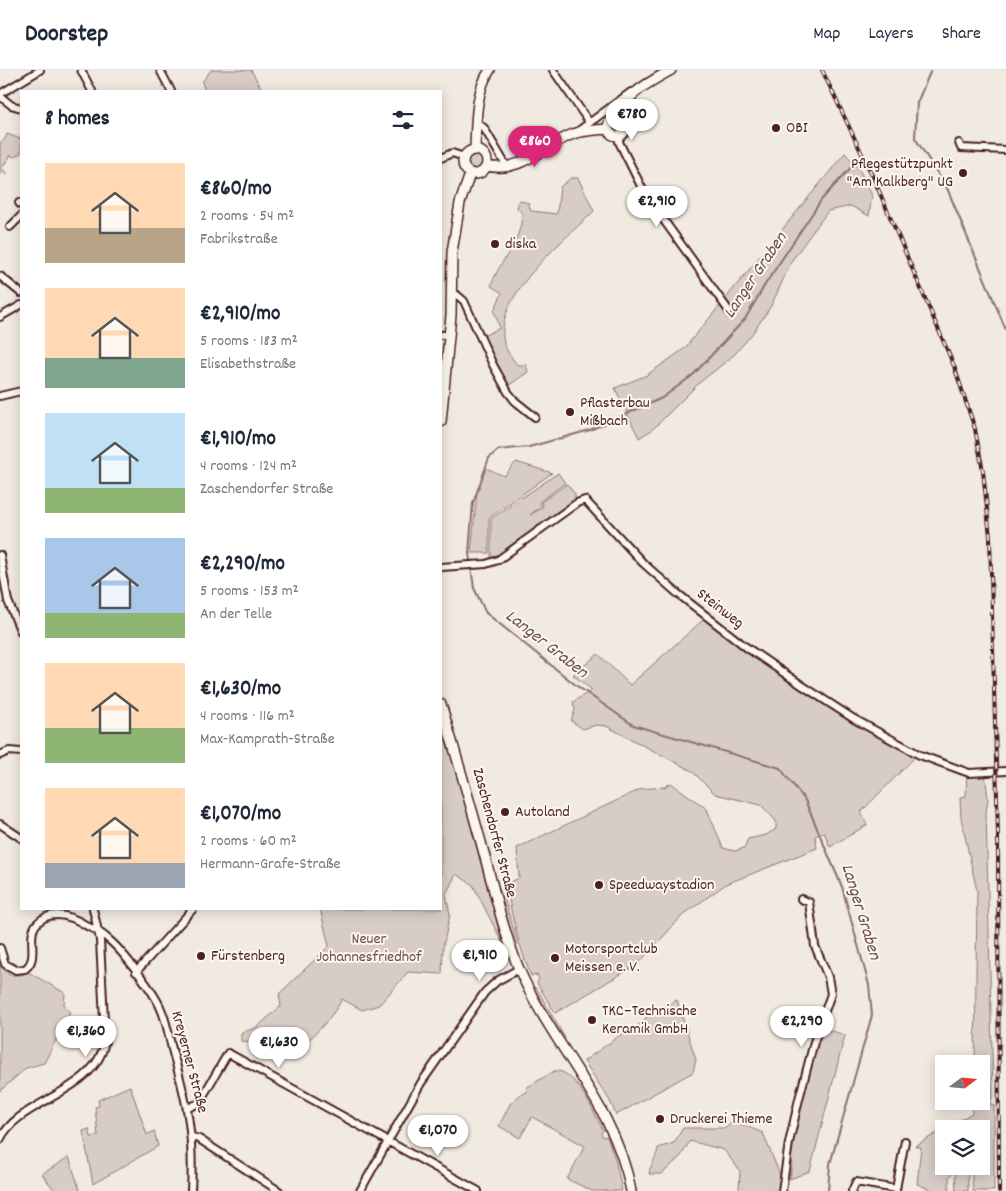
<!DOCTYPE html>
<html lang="en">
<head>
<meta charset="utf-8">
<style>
	body { margin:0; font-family:Dekko,sans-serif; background:#f2f2f3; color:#1f2937; height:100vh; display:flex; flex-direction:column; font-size:19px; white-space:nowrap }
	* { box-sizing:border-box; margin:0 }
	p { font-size:16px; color:#747a83 }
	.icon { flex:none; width:28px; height:28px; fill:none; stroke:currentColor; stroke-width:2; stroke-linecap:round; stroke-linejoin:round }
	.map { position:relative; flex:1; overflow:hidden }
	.details { position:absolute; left:20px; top:20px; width:422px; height:820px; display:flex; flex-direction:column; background:#fff; border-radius:0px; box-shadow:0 2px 12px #0003 }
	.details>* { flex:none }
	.needle { width:32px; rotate:74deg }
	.fabs { position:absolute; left:935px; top:985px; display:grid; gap:10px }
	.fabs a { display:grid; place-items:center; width:55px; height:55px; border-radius:0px; background:#fff; box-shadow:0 2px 12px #0003; font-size:25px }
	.price { position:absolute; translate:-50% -42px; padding:0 11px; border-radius:18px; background:#fff; color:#222; font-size:16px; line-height:32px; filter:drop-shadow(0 1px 2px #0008) }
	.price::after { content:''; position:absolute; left:50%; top:30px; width:15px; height:11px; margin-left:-8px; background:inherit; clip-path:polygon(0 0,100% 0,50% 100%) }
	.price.active { background:#db2777; color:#fff }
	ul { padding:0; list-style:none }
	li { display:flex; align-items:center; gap:15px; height:125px; padding:0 25px }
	li span { display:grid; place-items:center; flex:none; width:140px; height:100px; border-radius:0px; color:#555 }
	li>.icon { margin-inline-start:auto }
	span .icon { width:60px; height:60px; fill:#fffc; stroke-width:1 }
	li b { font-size:21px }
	h2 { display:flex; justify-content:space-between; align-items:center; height:60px; padding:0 25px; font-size:21px }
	header { display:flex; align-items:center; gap:30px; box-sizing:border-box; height:70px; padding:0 25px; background:#fff; border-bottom:1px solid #e0e1e3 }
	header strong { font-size:24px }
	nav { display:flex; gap:28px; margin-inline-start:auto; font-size:18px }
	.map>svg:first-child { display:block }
</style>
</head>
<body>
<header>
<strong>Doorstep</strong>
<nav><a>Map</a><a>Layers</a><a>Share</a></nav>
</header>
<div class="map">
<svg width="1006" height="1121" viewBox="0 0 1006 1121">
	<rect width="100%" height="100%" fill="#f0eae0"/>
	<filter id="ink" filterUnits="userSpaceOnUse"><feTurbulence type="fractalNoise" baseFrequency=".02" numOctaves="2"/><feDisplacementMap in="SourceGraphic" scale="10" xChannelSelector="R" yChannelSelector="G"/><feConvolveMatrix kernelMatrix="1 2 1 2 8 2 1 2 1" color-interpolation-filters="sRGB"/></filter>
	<g filter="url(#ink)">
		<path fill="#d8ccc6" stroke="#917678" d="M 211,0 L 251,0 L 263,21 L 205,21 L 202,12 Z
			M 7,64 L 21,69 L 21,83 L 14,87 L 11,85 L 2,98 L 7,104 L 0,103 L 0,73 L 5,69 Z
			M 845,83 L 860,101 L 872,125 L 869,146 L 851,136 L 828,141 L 792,190 L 771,236 L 752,264 L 734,285 L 698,314 L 652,360 L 639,368 L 615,318 L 647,305 L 684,279 Z
			M467 92a8 8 0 1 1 16 0a8 8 0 1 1-16 0Z
			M 571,108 L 578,108 L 594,141 C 565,170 489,229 505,276 C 507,282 513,289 517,295 L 526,295 L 528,302 L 508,316 L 483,266 L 500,258 L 494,241 L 502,223 L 491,216 C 500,188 521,175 522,143 L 517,138 L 519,130 L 528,133 L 531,141 L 557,144 L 560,117 Z
			M 516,392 L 552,403 L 489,448 L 489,483 L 471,483 L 477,422 L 486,398 L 504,406 Z
			M 558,403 L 565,413 L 539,432 L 541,436 L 530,445 L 543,437 L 541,432 L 567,414 L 575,424 L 575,431 L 501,486 L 491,488 L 491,449 Z
			M 704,549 L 802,618 L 916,686 L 861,742 L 867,755 L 830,777 L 824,762 L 815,766 L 817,778 L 726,814 L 683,845 L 638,894 L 555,943 L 537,913 L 539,909 L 537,905 L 531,906 C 522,884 515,859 510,835 C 508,826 512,822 509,813 L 519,808 L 517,778 L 641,719 L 664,717 L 671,713 L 707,739 L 723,778 L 735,781 L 744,778 L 748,769 L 766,765 L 776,759 L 776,751 L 761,735 L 715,724 L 692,701 L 606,656 L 596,655 L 583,659 L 571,651 L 575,640 L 573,632 L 592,620 L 573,605 L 598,584 L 630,615 Z
			M 447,668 L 502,872 L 473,815 L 456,804 L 446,824 L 450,845 L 443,877 L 442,904 L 408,902 L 379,935 L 362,940 L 342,929 C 333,948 298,984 279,992 L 255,972 L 241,971 L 241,963 L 257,957 L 281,936 L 279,924 L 329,876 L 320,839 L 441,839 L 441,670 Z
			M 967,702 L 985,702 L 988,729 L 986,742 L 993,1024 L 990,1034 L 994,1036 L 994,1121 L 973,1121 L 971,1096 L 981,1096 L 981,1059 L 945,1059 L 972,1043 L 972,1031 L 981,1031 L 981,994 L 975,994 L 977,821 L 961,748 L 960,727 L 966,726 Z
			M 501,827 L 504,827 L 518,874 L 514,876 Z
			M 0,895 L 9,905 L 21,905 L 28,902 L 65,923 L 64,934 L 70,943 L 44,993 L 26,998 L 0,1021 Z
			M 533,917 L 537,919 L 565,968 L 564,970 L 539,932 Z
			M 677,930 L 696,990 L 693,1002 L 616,1045 L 610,1031 L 584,991 L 626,961 L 643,953 L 647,946 Z
			M 822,958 L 845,965 L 810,1101 L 790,1109 L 792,1093 L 788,1092 L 800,1035 Z
			M 554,1001 C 575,998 594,1043 603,1060 L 601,1063 L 603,1067 L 607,1066 L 616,1092 L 622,1121 L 592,1121 L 567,1109 L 585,1076 L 532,1047 L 520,1068 L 499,1056 L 510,1034 L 521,1024 L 527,1022 L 526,1018 Z
			M 130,1016 L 147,1065 L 154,1061 L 158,1076 L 93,1114 L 83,1061 L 89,1059 L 91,1067 L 98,1066 L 95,1037 L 99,1036 L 98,1030 Z
			M 733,1051 L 763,1063 L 780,1105 L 779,1121 L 739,1121 L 740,1101 L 724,1080 L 690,1071 L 681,1086 L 662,1104 L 649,1104 C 650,1094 657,1088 658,1078 L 674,1073 L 683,1058 L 726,1058 Z
			M 944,1059 L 944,1096 L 961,1096 L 949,1107 L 949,1121 L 934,1121 L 917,1114 L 921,1077 L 915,1076 Z
			M 69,1087 L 80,1121 L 55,1121 L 42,1104 Z
			M 955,1102 L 968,1102 L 968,1121 L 956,1121 Z"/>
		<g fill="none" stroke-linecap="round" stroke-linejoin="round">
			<path stroke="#8c6f72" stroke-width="2" d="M 931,0 L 917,33 L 915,68 L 947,118 L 1006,260
				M 828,1121 L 830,1094 L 872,945 L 869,915 L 842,817 L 805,730 L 780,698 L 633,655 L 577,616 L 486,543 L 474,518 L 469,483 L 473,433 L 489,388 L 498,380 L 529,377 L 590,360 L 662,328 L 693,305 L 745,249 L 766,213 L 822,129 L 855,93"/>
			<g stroke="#4a1f2b" stroke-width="10">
				<path id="street" d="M 81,0 L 92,21
					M 160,0 L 171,21
					M 553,0 L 589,52
					M 0,24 L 40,0
					M 0,26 L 11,35 L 21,38
					M 476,52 L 484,58 L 507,97
					M 577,62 L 631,22
					M 620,65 L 619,72 L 645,124 L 729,241
					M 959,73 L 961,78 L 1006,80
					M 441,88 L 452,83 L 464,87
					M 19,133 L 21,135
					M 10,157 L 21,146
					M 0,206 L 21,223
					M 451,224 L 457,225 L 464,231 L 493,295 L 508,322 L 515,331 L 535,347
					M 0,247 L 21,235
					M 441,265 L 449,265
					M 0,326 L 21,321
					M 0,485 L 8,531 L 21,562
					M 441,497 L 486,494 L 498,490 L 577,433 L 585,430 L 643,493 L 677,523 L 746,577 L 803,616 L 854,649 L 920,685 L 969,703 L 1006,701
					M 0,685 L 9,681 L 21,682
					M 0,754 L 21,768
					M 0,878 L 5,894 L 16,900 L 25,899 C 43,886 19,859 46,847 C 61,841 77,849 89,857 C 96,860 103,864 108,869 C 122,880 155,923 161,939 C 167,952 169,968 173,983 C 188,1035 194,1066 191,1121
					M 136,902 L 193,839
					M 188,1038 L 199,1033 L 228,983 L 478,1121
					M 192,1067 L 199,1069 L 279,1121
					M 0,1070 C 18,1029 98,1023 105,970 L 100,870 L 93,839
					M 896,1119 L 905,1071
					M 360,1121 L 421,1013 L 485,922 L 497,911 L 519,899
					M 782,1121 L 789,1073 L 799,1029 L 814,972 L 831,924 L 828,907 L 815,876 L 809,832 L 801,829
					M 852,1121 L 856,1112 L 896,1119 L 896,1121"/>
			</g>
			<g stroke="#4a1f2b" stroke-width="12">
				<path id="secondary" d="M608 57a9 9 0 1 1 18 0a9 9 0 1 1-18 0Z
					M 619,49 C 622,25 652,11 671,0
					M463 92a12 12 0 1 1 24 0a12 12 0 1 1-24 0Z
					M 475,80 C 476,55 475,21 490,0
					M 487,96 C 519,104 545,75 573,64 C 585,60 596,60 608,59
					M 441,352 L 451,245 L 452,182 L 460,133 L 470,104
					M 441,634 C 456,685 471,735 485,787 C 495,824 504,863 519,899 C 552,976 616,1036 631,1121"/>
			</g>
			<use href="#street" stroke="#fbf7ec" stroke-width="6"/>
			<use href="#secondary" stroke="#fbf7ec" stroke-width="9"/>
			<g stroke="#4a1f2b" stroke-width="4">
				<path id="rail" d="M 822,0 L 873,107 L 954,296 L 975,359 L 983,401 L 990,467 L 998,765 L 999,1121"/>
			</g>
			<use href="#rail" stroke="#fbf7ec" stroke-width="2" stroke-dasharray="5.5" stroke-linecap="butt"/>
		</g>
	</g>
	<g fill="#4a1f2b" stroke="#fbf7ec" stroke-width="2">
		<circle cx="776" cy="58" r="5"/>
		<circle cx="963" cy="103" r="5"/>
		<circle cx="495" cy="174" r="5"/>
		<circle cx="570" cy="342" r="5"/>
		<circle cx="505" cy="742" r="5"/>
		<circle cx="599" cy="815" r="5"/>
		<circle cx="201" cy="886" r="5"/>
		<circle cx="555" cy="888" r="5"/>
		<circle cx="592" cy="950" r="5"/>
		<circle cx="660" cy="1049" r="5"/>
	</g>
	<g text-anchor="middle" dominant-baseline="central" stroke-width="4" stroke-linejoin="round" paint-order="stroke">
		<g font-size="16" fill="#4a1f2b" stroke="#fbf7ec" text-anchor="start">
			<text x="786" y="58">OBI</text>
			<text x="953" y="94" text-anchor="end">Pflegestützpunkt<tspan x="953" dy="18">"Am Kalkberg" UG</tspan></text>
			<text x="505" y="174">diska</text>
			<text x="580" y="333">Pflasterbau<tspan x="580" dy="18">Mißbach</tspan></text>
			<text x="515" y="742">Autoland</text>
			<text x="609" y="815">Speedwaystadion</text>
			<text x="565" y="879">Motorsportclub<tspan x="565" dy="18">Meissen e. V.</tspan></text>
			<text x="211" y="886">Fürstenberg</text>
			<text x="602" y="941">TKC–Technische<tspan x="602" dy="18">Keramik GmbH</tspan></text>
			<text x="670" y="1049">Druckerei Thieme</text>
		</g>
		<g font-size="16" fill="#4a1f2b" stroke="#fbf7ec">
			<text transform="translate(720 539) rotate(38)">Steinweg</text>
			<text transform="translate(494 763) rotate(75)">Zaschendorfer Straße</text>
			<text transform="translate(189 992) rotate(75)">Kreyerner Straße</text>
		</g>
		<g font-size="16" fill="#6e4a52" stroke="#fbf7ec">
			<text x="369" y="869">Neuer<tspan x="369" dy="18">Johannesfriedhof</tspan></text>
		</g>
		<g font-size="18" font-style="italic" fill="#704e55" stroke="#fbf7ec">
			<text transform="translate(756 206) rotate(-56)">Langer Graben</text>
			<text transform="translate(546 575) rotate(38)">Langer Graben</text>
			<text transform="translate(860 842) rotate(73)">Langer Graben</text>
		</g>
	</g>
</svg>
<div class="fabs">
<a><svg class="needle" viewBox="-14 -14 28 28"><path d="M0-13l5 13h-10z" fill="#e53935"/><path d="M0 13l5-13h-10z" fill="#747a83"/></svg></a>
<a><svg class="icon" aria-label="layers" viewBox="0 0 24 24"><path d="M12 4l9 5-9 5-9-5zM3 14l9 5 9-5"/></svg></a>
</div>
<b class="price" style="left:632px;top:71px">€780</b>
<b class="price active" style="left:535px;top:98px">€860</b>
<b class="price" style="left:657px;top:158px">€2,910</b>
<b class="price" style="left:480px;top:912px">€1,910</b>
<b class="price" style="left:802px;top:978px">€2,290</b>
<b class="price" style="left:86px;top:988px">€1,360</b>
<b class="price" style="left:279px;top:999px">€1,630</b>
<b class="price" style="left:438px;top:1087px">€1,070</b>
<section class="details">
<h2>8 homes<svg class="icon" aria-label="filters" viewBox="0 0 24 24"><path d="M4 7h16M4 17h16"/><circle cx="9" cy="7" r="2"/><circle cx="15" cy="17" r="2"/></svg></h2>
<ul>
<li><span style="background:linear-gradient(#ffd9b3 65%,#b9a48a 0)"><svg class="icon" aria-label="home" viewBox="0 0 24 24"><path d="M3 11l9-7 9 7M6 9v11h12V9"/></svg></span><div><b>€860/mo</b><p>2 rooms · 54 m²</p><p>Fabrikstraße</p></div></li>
<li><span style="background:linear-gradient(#ffd9b3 70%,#7fa58c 0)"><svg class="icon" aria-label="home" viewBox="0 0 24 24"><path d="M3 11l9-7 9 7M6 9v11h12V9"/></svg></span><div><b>€2,910/mo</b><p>5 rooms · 183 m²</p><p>Elisabethstraße</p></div></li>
<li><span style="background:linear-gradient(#bfe0f5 75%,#8fb573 0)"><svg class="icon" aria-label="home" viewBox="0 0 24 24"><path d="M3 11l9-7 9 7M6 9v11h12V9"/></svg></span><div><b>€1,910/mo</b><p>4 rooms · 124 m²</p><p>Zaschendorfer Straße</p></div></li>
<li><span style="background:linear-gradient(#a9c7e8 75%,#8fb573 0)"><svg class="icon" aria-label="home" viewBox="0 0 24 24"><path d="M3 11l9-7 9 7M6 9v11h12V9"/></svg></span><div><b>€2,290/mo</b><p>5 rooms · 153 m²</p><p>An der Telle</p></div></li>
<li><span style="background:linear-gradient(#ffd9b3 65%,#8fb573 0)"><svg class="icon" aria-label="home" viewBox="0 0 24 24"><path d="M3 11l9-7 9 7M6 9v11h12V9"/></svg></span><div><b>€1,630/mo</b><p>4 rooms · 116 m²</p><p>Max-Kamprath-Straße</p></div></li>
<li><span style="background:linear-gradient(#ffd9b3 75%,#9aa5b1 0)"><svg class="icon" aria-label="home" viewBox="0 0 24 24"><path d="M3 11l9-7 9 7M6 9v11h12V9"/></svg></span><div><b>€1,070/mo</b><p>2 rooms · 60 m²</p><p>Hermann-Grafe-Straße</p></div></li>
</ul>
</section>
</div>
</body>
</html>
